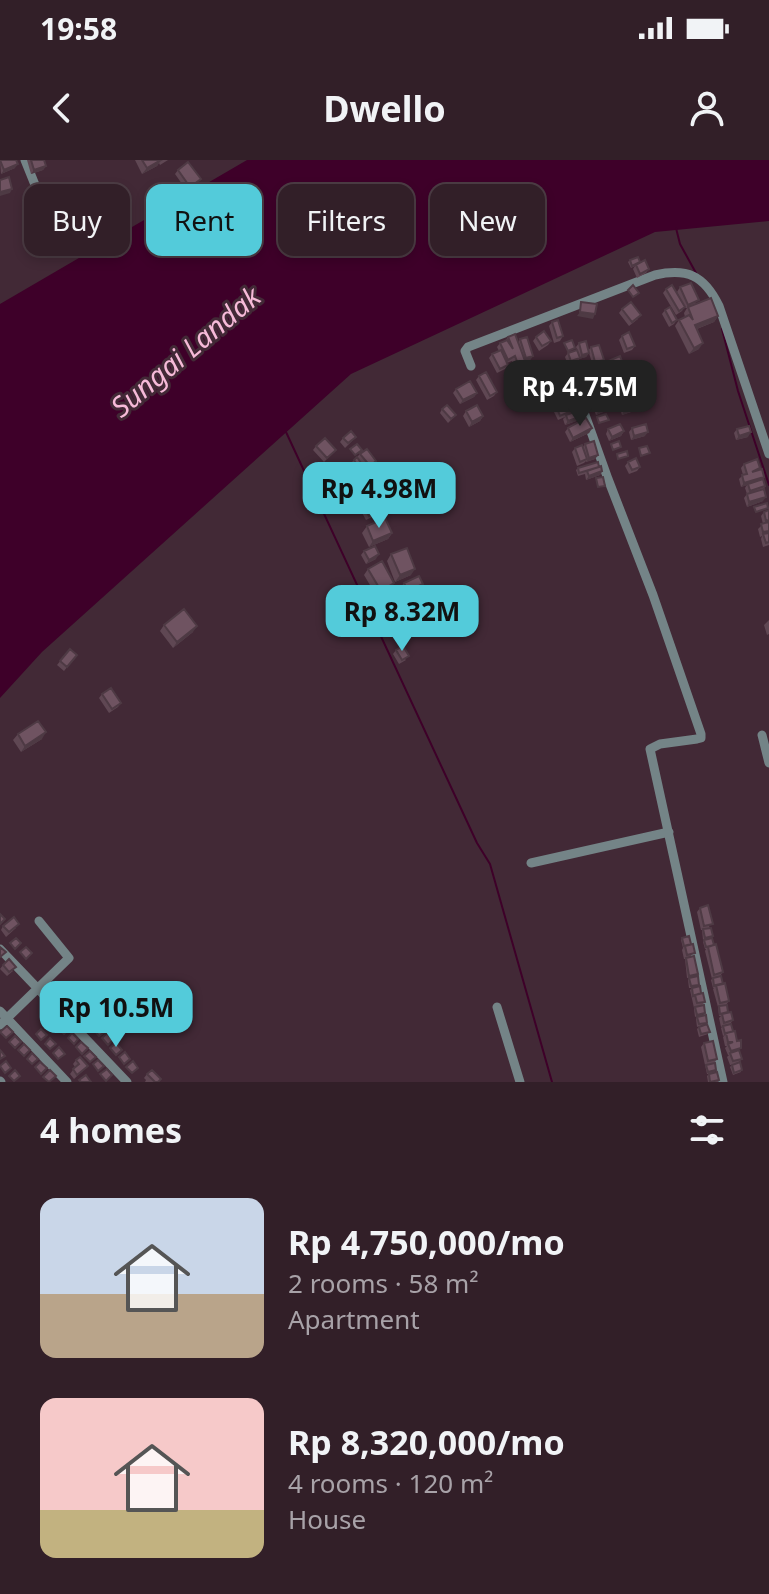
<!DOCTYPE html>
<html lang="en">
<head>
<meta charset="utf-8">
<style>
	body { margin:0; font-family:"Noto Sans",sans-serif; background:#3d2c34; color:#f1f3f6; height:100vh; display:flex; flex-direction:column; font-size:30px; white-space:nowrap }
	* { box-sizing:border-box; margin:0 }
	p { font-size:26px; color:#a8a2a8 }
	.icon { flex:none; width:44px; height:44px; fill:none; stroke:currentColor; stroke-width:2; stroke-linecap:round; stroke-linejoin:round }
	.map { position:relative; height:922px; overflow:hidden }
	.side { display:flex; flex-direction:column; background:#321f28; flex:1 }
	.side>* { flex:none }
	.hud { position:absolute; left:24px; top:24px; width:722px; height:72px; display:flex; gap:16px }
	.price { position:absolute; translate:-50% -68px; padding:0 18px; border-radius:16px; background:#53cbda; color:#111; font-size:26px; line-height:52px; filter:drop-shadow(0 2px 4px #0008) }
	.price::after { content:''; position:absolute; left:50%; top:48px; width:24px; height:18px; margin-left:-12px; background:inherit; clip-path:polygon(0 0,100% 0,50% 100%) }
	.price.selected { background:#222; color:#fff }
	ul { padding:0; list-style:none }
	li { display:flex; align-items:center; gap:24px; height:200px; padding:0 40px }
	li span { display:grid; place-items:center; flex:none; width:224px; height:160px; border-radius:16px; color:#555 }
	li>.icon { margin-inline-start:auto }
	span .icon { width:96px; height:96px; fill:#fffc; stroke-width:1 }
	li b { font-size:34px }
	h2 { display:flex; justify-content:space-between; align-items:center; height:96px; padding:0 40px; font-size:34px }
	.pill { padding:0 28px; border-radius:16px; background:#321f28; box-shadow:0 4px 12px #0003,0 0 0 2px #4d3d45; font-size:28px; line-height:72px }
	.pill.selected { background:#53cbda; color:#111 }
	.status { display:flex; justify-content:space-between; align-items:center; height:56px; padding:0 40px; background:#321f28; direction:ltr }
	.status svg { height:22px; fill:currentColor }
	header { display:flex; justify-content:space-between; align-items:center; height:104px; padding:0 40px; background:#321f28; font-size:36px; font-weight:700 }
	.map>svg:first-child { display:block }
</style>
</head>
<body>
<div class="status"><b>19:58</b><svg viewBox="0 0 49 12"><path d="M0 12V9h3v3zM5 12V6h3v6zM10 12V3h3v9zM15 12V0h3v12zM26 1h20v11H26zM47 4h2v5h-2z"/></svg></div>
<header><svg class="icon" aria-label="back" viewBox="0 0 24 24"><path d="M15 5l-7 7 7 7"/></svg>Dwello<svg class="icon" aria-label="person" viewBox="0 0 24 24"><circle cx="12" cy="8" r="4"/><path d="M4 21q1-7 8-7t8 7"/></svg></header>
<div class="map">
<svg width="769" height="922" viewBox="0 0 769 922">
	<rect width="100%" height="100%" fill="#422936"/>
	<path fill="#3e0029" d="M 247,0 L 769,0 L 769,61 L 655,72 L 351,214 L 42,492 L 0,538 L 0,144 Z"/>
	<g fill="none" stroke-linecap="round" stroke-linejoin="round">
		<path stroke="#3e0029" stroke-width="2" d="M 676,68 L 680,84 L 696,113
			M 722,169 L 738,231 L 769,325
			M 286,272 L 477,683 L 490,704 L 552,922"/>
		<path stroke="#748487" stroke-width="9" d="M 25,0 L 48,57
			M 471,206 L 465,191 L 468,187 L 655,115 C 687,108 704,115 719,146 L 769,294
			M 579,238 L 608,319 L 653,435 L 701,574 L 701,578 L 697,579 L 660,584 L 650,589 L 723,922
			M 762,575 L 769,603
			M 531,703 L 669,672
			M 0,789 L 127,922
			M 497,847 L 520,922
			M 0,851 L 67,922
			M 0,865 L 69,798 L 39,761
			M 0,921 L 1,922"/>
	</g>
	<path fill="#5f4753" d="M 0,0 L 15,8 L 1,14 Z
		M 27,0 L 44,0 L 46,6 L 43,10 L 31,14 Z
		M 135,0 L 168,0 L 160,5 L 159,3 L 157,6 L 142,14 Z
		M 178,10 L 198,23 L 187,31 L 175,14 Z
		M 630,100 L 640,103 L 649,109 L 646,113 L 637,118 L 633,109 L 635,106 L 631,108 L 628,102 Z
		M 680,127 L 697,144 L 718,156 L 714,162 L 697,169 L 699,189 L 689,194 L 675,166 L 679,160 L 685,157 L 684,153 L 687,148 L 684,148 L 682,151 L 676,155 L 663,133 L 666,129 L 680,138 L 677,132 Z
		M 622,149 L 638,159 L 629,166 L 619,153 Z
		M 665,150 L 677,160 L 674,164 L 669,167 L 662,154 Z
		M 552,162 L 563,176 L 560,181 L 554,183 L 549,166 Z
		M 622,176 L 635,186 L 632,190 L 624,193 L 619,180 Z
		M 508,177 L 518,183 L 520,179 L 533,196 L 530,200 L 515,208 L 512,201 L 507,203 L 508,205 L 505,209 L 497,213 L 489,198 L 492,194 L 499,191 L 497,187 L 500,183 L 505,181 Z
		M 536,177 L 551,181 L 548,185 L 539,191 L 533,181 Z
		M 579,183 L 588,191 L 591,187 L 601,204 L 599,204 L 601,210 L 598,214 L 584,220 L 582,214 L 585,210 L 593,206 L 589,193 L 586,197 L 579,199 L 577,202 L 568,205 L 565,197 L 568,193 L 578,192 L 576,187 Z
		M 606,202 L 620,208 L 607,214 L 603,206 Z
		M 547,204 L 558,210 L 560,207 L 569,220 L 562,223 L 559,217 L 558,220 L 550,223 L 544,209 Z
		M 633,207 L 645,213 L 632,217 L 630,211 Z
		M 611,214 L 624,221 L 611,225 L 609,218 Z
		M 479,216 L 497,232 L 494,236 L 487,240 L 476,220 Z
		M 606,217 L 603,221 L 587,228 L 585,223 L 588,219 Z
		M 456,229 L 477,233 L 474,237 L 460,244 L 453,233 Z
		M 591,233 L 605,239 L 615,247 L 596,255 L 593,247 L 595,244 L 591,245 L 588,237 Z
		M 561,234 L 578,237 L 575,241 L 582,246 L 579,250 L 567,255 L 582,259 L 565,265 L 563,259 L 565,257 L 558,260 L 554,252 L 557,248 L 561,246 L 558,238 Z
		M 622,241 L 637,250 L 622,255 L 619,245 Z
		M 442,249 L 456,255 L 448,263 L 440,253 Z
		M 466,251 L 483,256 L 480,261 L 469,267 L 463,256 Z
		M 568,268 L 592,268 L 589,273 L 570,282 L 565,272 Z
		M 632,268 L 645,276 L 631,280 L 629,272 Z
		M 608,269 L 624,271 L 621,276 L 609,281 L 606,274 Z
		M 737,269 L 748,277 L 736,280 L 734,273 Z
		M 356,277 L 345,288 L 340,282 L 343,278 Z
		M 585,284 L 598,295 L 595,299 L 586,302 L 586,301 L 584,303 L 577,306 L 572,292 L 575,288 L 583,287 Z
		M 316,286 L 336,290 L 324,302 L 313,290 Z
		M 360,294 L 373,305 L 367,310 L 359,300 L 365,309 L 360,314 L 352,302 Z
		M 628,302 L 640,307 L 637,311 L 629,314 L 625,306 Z
		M 744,304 L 760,308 L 758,310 L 765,326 L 764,329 L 763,341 L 747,347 L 744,338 L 747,334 L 745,328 L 747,325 L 741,327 L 739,319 L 743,315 L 741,308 Z
		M 599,307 L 602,311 L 600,315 L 586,320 L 585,314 L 578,316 L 576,310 L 578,308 Z
		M 357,334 L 377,351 L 374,356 L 366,360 L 354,338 Z
		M 769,350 L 769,385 L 763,387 L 761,379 L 762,376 L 760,377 L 758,369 L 763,364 L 761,356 L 764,352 Z
		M 367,366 L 392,373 L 388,379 L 369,387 L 362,373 Z
		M 364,391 L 376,399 L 366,404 L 361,395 Z
		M 391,394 L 411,415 L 395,422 L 387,401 Z
		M 368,409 L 394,423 L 390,430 L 377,437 L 364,415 Z
		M 404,423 L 423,424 L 420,428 L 405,435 L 401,427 Z
		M 396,440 L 376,452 L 372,446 L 375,442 Z
		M 384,452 L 400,456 L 397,460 L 387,466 L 381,457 Z
		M 769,460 L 769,474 L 767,475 L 764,465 Z
		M 164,465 L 193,472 L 173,488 L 160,471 Z
		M 70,489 L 77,495 L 64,511 L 57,505 Z
		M 396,490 L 406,500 L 399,504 L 393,494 Z
		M 102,534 L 121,543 L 118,547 L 109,553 L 99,538 Z
		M 18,574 L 42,579 L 21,592 L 13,580 Z
		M 700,748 L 710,768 L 713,776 L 711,778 L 723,812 L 720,816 L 729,841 L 726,845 L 728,852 L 733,860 L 730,864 L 742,899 L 739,902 L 741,912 L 733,915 L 730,907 L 732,905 L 730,905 L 727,897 L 729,895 L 728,895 L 725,888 L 727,886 L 725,886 L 723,877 L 725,875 L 723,876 L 721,868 L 723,866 L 721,867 L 719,858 L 721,856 L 719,856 L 718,847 L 713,829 L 714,828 L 713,828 L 711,820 L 712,819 L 705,791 L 706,789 L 705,789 L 703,782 L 704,780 L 711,778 L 703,780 L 702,770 L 701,770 L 697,752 Z
		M 3,766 L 16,768 L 6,777 L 1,770 Z
		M 682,778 L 692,797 L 699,825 L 698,827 L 705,842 L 702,845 L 705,853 L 695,857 L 694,849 L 695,847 L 694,848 L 690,830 L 692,828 L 689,828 L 688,820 L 689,818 L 687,818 L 685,799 L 684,799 L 682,790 L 683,788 L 681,780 Z
		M 3,805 L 13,811 L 7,816 L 0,809 Z
		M 697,857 L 707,863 L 706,865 L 708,874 L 699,877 L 697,869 L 699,867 L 704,865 L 697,867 L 696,859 Z
		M 704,883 L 717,899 L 714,903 L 715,912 L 719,920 L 718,922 L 708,922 L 707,916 L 709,914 L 707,914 L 701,887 Z
		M 76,900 L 88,906 L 74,919 L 70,914 L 75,907 L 73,904 Z
		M 147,914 L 159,922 L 145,922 L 146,920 L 144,918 Z"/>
	<path fill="#4e3a44" d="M 161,0 L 157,6 L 142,14 L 147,8 Z
		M 18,4 L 15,8 L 1,14 L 4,10 Z
		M 46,6 L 43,10 L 31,14 L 34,10 Z
		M 12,29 L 10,33 L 0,36 L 0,32 Z
		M 580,152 L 595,154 L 593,159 L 577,156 Z
		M 718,156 L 714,162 L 691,171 L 695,165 Z
		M 703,183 L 699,189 L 689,194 L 694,188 Z
		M 589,193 L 586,197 L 579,199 L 577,202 L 568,205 L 571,201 L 580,198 L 582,195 Z
		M 533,196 L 530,200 L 515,208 L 518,204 L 524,201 L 526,198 Z
		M 623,204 L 620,208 L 607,214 L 610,210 Z
		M 648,209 L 645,213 L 632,217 L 635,213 Z
		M 601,210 L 598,214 L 584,220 L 587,216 Z
		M 606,217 L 603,221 L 587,228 L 590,224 Z
		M 627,217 L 624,221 L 611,225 L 614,221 Z
		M 477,233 L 474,237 L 460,244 L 463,240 Z
		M 618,243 L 615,247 L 596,255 L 599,250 Z
		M 582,246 L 579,250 L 568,254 L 571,250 Z
		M 640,246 L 637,250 L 622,255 L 624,250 Z
		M 585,255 L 582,259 L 565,265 L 568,261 Z
		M 483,256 L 480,261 L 469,267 L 472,262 Z
		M 592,268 L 589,273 L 570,282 L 573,278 Z
		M 624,271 L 621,276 L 609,281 L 612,277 Z
		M 648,272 L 645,276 L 631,280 L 634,276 Z
		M 751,272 L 748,277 L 736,280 L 739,276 Z
		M 598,295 L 595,299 L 586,302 L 589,298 Z
		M 602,311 L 600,315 L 586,320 L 589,316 Z
		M 764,317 L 761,321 L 741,327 L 744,323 Z
		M 766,337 L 763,341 L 747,347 L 749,342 Z
		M 392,373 L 388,379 L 369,387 L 373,381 Z
		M 379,394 L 376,399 L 366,404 L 369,400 Z
		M 415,409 L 411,415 L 395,422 L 400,415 Z
		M 394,423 L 390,430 L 377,437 L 381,431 Z
		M 423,424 L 420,428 L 405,435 L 408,431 Z
		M 399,436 L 396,440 L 376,452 L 379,448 Z
		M 197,466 L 193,472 L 173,488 L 177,482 Z
		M 46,572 L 42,579 L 21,592 L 25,586 Z"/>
	<path fill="#6f5361" stroke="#4e3a44" stroke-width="2" d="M 0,0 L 16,0 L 18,4 L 4,10 Z
		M 31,0 L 44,0 L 46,6 L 34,10 Z
		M 142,0 L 161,0 L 147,8 Z
		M 188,2 L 201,19 L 190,27 L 178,10 Z
		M 9,17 L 12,29 L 0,32 L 0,20 Z
		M 638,97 L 640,102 L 632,106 L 630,100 Z
		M 645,100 L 649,109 L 640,114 L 636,105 Z
		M 691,123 L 699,140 L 688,145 L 680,127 Z
		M 633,125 L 639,133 L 633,137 L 628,130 Z
		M 672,125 L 685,147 L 679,151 L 666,129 Z
		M 711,138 L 718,156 L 695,165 L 703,183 L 694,188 L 679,160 L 689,155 L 693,160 L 688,147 Z
		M 581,142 L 597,144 L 595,154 L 580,152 Z
		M 631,142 L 641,155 L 632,162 L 622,149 Z
		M 670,147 L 677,160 L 672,163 L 665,150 Z
		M 558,160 L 563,176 L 557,178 L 552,162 Z
		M 544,171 L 551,181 L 542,186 L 536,177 Z
		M 629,172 L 635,186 L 627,189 L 622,176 Z
		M 515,174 L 525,201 L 518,204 L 515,196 L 508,200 L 500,183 L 507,180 L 513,189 L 508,177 Z
		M 527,177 L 533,196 L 526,198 L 520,179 Z
		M 572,180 L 575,188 L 568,191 L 564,183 Z
		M 586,181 L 589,193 L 582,195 L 579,183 Z
		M 599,185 L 604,200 L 595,202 L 591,187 Z
		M 501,190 L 508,205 L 500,209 L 492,194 Z
		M 577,190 L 580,198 L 571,201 L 568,193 Z
		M 620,196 L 623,204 L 610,210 L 606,202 Z
		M 555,201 L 560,215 L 553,218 L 547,204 Z
		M 645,202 L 648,209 L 635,213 L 633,207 Z
		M 567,204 L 572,216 L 565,219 L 560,207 Z
		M 599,204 L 601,210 L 587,216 L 585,210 Z
		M 624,209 L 627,217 L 614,221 L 611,214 Z
		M 486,212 L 497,232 L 490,236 L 479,216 Z
		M 603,212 L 606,217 L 590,224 L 588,219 Z
		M 470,221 L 477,233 L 463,240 L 456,229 Z
		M 574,228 L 578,237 L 565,243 L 561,234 Z
		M 604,228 L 606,237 L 594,241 L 591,233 Z
		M 615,235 L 618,243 L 599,250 L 596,242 Z
		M 638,236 L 640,246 L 624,250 L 622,241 Z
		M 579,239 L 582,246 L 571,250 L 568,243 Z
		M 566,244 L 569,252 L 560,256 L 557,248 Z
		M 447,245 L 456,255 L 451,259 L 442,249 Z
		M 477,245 L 483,256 L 472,262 L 466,251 Z
		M 582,249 L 585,255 L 568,261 L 566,255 Z
		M 606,254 L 609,260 L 599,263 L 597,257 Z
		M 586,258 L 592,268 L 573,278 L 568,268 Z
		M 620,264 L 624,271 L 612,277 L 608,269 Z
		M 646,264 L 648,272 L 634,276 L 632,268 Z
		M 749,266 L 751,272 L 739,276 L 737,269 Z
		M 351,271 L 356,277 L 348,283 L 343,278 Z
		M 325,278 L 336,290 L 327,298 L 316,286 Z
		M 594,281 L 598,295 L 589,298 L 585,284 Z
		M 619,281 L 621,287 L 613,290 L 611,284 Z
		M 357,284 L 362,290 L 355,295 L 350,289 Z
		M 582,285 L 587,299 L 580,302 L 575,288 Z
		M 647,286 L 650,293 L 641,296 L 639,288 Z
		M 367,289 L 376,301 L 370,306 L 360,294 Z
		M 627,291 L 628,296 L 618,299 L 617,294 Z
		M 357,297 L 365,309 L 361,312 L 354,300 Z
		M 636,298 L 640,307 L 632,310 L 628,302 Z
		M 757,299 L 760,308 L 752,312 L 762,309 L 764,317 L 744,323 L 742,315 L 747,314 L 744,304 Z
		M 598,302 L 599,307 L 579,313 L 578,308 Z
		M 601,306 L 602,311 L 589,316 L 587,311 Z
		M 603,317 L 605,326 L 598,327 L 596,318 Z
		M 763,319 L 765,326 L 750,331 L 748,324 Z
		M 365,329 L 377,351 L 369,356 L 357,334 Z
		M 764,329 L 766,337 L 749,342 L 747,334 Z
		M 767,343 L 768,348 L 756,352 L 754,347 Z
		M 769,350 L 769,360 L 766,361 L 764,352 Z
		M 385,358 L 392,373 L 373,381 L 367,366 Z
		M 769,362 L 769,371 L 763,372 L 761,364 Z
		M 769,373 L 769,382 L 766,383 L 763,374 Z
		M 375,386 L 379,394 L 369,400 L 364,391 Z
		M 407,388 L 415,409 L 400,415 L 391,394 Z
		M 382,401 L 394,423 L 381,431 L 368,409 Z
		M 419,416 L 423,424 L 408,431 L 404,423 Z
		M 395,430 L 399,436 L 379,448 L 375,442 Z
		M 395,446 L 400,456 L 390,462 L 384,452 Z
		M 184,449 L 197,466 L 177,482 L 164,465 Z
		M 403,486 L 409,496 L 402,500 L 396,490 Z
		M 70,489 L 77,495 L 67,507 L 60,501 Z
		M 111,528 L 121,543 L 112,549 L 102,534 Z
		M 38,561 L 46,572 L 25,586 L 18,574 Z
		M 708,745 L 713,764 L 704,766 L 700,748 Z
		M 0,754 L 5,759 L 0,764 Z
		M 14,757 L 19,764 L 9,772 L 3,766 Z
		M 711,768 L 713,776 L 705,778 L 703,769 Z
		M 689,776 L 691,784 L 684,786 L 682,778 Z
		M 16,778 L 21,783 L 15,789 L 10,783 Z
		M 712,778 L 714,785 L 706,787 L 704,780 Z
		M 693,784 L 695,793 L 687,795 L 685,786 Z
		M 716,784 L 723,812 L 714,815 L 708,787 Z
		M 0,787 L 6,792 L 0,797 Z
		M 26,787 L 32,793 L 26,799 L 20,792 Z
		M 694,796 L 698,814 L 689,816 L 686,798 Z
		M 9,799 L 16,807 L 9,812 L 3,805 Z
		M 698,816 L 699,825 L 691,826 L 689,818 Z
		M 721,816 L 723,824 L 714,826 L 713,818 Z
		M 725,823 L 729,841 L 720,843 L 716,825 Z
		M 700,826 L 701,833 L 693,836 L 692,828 Z
		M 703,833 L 705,842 L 697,843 L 695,835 Z
		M 74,837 L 79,842 L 74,848 L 69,842 Z
		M 704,845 L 705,853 L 697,855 L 695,847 Z
		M 727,845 L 728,852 L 720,854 L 719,846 Z
		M 83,846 L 88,852 L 81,857 L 77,851 Z
		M 731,852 L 733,860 L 724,863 L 722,854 Z
		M 55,855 L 62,861 L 56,866 L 50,860 Z
		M 91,855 L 97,862 L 91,867 L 85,860 Z
		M 706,855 L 707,863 L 699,864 L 697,857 Z
		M 64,864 L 69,869 L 64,874 L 59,869 Z
		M 707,864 L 710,872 L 701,874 L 699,867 Z
		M 731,864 L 733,871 L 725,874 L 723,866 Z
		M 99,865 L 105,872 L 99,876 L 94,870 Z
		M 7,866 L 13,872 L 6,878 L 0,872 Z
		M 41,869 L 47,875 L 41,880 L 36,874 Z
		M 735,871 L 737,881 L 741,880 L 741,888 L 731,891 L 728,884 L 733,882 L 728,882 L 726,873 Z
		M 72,873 L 78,879 L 74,884 L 68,878 Z
		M 107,873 L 113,880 L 108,885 L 102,878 Z
		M 15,876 L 21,882 L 15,888 L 9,882 Z
		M 50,878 L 56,884 L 50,889 L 45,884 Z
		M 713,881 L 717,899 L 708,901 L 704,883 Z
		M 81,882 L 88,888 L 82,894 L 76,887 Z
		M 116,883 L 122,890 L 116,895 L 110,888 Z
		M 24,884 L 30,890 L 24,896 L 18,890 Z
		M 59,887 L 65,894 L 58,899 L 53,893 Z
		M 0,890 L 5,896 L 0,899 Z
		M 739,890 L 742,899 L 733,901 L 730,893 Z
		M 90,891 L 96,897 L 90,902 L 84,896 Z
		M 125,892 L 130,899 L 124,904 L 119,897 Z
		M 32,893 L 38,899 L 32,904 L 27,899 Z
		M 80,897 L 88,906 L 77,915 L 73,909 L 79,904 L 76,900 Z
		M 98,900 L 104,906 L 98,911 L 93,904 Z
		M 6,901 L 11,908 L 5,913 L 0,906 Z
		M 133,901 L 138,908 L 132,913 L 126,907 Z
		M 40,902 L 47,908 L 41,914 L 35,907 Z
		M 740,902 L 742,910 L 734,913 L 732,905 Z
		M 715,903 L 716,910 L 708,912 L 706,905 Z
		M 107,909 L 112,915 L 106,921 L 100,914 Z
		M 15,910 L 20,916 L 14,921 L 9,916 Z
		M 50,910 L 56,916 L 49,922 L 43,917 Z
		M 152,910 L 161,919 L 158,922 L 155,922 L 147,914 Z
		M 717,912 L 719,920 L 710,922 L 709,914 Z
		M 86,915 L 91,922 L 81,922 L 79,920 Z"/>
	<g text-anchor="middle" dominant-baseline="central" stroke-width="6" stroke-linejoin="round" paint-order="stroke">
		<g font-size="28" font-style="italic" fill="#f6bad8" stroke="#422936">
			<text transform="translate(185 191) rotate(-40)">Sungai Landak</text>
		</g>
	</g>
</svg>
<b class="price selected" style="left:580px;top:268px">Rp 4.75M</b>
<b class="price" style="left:379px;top:370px">Rp 4.98M</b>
<b class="price" style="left:402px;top:493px">Rp 8.32M</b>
<b class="price" style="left:116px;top:889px">Rp 10.5M</b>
<div class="hud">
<a class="pill">Buy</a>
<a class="pill selected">Rent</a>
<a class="pill">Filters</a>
<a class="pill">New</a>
</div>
</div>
<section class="side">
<h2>4 homes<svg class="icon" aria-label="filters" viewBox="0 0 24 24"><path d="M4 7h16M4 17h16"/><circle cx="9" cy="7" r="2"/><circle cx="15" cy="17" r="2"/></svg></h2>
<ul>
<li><span style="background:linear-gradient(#c9d6e8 60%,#b9a48a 0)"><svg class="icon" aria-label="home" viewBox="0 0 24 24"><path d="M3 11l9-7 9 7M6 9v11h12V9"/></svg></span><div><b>Rp 4,750,000/mo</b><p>2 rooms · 58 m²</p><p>Apartment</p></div></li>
<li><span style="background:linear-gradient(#f6c9c9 70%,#c2b280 0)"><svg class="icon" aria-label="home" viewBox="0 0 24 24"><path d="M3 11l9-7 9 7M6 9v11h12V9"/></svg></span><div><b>Rp 8,320,000/mo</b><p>4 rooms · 120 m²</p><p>House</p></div></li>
</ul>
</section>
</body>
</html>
